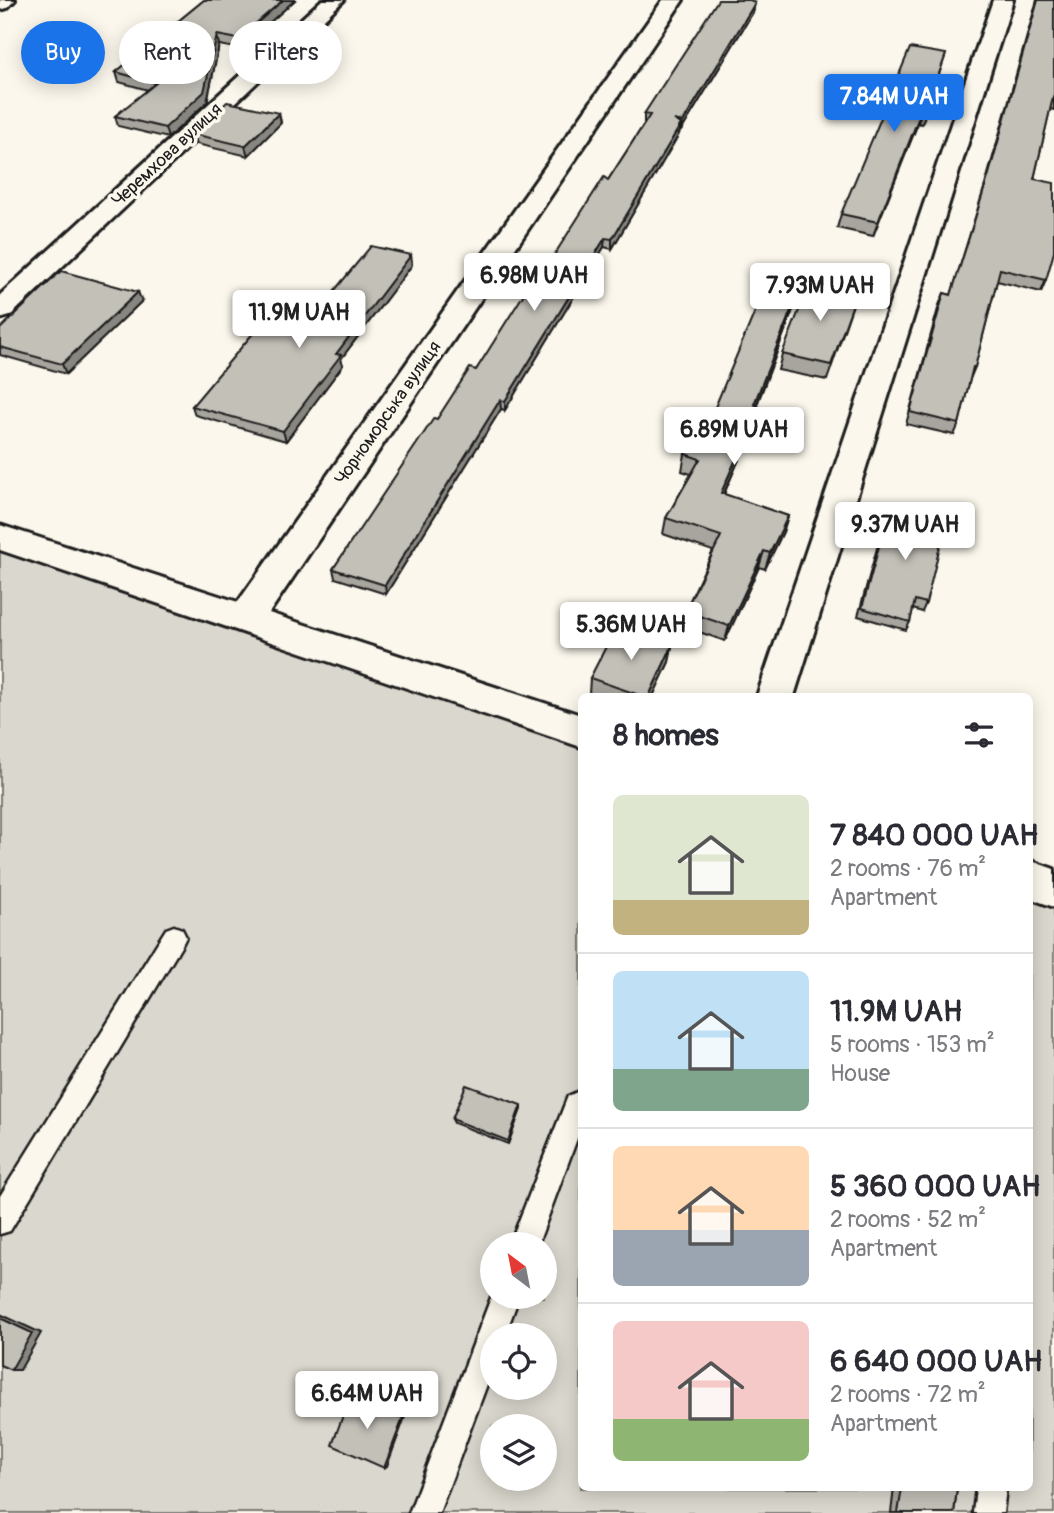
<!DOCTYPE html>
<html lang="en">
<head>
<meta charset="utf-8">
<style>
	body { margin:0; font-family:Pangolin,sans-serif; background:#f7f7f7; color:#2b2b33; height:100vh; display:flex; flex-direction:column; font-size:26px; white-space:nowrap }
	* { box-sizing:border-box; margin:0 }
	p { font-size:23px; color:#7c7c81 }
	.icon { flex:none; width:38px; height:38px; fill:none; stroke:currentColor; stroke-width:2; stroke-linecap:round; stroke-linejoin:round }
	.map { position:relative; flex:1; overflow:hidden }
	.details { position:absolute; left:578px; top:693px; width:455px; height:798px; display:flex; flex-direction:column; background:#fff; border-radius:10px; box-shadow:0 4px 18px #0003 }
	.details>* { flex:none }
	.hud { position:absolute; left:21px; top:21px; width:452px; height:63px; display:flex; gap:14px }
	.needle { width:46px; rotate:328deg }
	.fabs { position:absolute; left:480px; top:1232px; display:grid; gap:14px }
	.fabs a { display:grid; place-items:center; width:77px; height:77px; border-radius:50%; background:#fff; box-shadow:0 4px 18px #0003; font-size:35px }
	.price { position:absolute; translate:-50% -60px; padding:0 16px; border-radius:7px; background:#fff; color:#222; font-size:23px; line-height:46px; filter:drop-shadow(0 2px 4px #0008) }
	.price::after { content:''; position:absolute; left:50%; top:42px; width:21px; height:16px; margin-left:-10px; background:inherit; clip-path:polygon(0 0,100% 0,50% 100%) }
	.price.selected { background:#1a73e8; color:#fff }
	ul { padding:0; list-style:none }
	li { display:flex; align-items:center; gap:21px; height:175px; padding:0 35px }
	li+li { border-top:2px solid #e1e1e2 }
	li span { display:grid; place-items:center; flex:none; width:196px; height:140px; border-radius:10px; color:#555 }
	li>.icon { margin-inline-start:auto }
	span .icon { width:84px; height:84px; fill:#fffc; stroke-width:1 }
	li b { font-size:30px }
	h2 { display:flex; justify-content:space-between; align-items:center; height:84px; padding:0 35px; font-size:30px }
	.pill { padding:0 24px; border-radius:32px; background:#fff; box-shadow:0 4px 18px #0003; font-size:24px; line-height:63px }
	.pill.selected { background:#1a73e8; color:#fff }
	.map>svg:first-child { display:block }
</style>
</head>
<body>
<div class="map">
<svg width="1054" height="1513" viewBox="0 0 1054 1513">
	<rect width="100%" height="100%" fill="#fbf7ec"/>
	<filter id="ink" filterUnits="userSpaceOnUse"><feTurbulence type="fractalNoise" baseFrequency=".0143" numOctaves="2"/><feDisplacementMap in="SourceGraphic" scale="14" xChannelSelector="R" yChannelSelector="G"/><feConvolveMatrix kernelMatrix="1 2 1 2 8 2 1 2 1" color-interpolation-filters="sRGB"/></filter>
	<g filter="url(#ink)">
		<path fill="#dad7ce" stroke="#7b7a75" stroke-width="2" fill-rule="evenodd" d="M 0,537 L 581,731 L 581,1488 L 1029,1488 L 1029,879 L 1054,888 L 1054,1513 L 0,1513 ZM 492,1244 L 544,1244 L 544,1297 L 492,1297 ZM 492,1335 L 544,1335 L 544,1388 L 492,1388 ZM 492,1426 L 544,1426 L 544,1479 L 492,1479 Z"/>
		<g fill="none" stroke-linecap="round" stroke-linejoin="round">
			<g stroke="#1c1c1c" stroke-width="5">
				<path id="service" d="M 174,926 L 182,929 L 186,937 L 182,945 L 10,1231 L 0,1234 L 0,1196 L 166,929 Z
					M 577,1092 L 581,1094 L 581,1128 L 538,1244 L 510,1244 L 568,1096 Z
					M 492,1295 L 519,1297 L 505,1335 L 492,1335 L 492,1371 L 439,1513 L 409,1513 Z
					M 976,1488 L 1006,1488 L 1003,1513 L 973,1513 Z"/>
			</g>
			<g stroke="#1c1c1c" stroke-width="6">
				<path id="minor" d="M 0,0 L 15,0 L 7,8 L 0,10 Z
					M 322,0 L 344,0 L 10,316 L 0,319 L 0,295 Z
					M 663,0 L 683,0 L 269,613 L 581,715 L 581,747 L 0,550 L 0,525 L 238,602 Z
					M 993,0 L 1013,0 L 794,696 L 757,696 Z
					M 1029,860 L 1054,869 L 1054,907 L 1029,898 Z"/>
			</g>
			<use href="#service" fill="#fbf7ec" fill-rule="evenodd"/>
			<use href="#minor" fill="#fbf7ec" fill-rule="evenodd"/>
		</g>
		<path fill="#a8a59e" stroke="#1c1c1c" stroke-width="2" d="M 204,0 L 295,0 L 240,49 L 219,45 L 207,102 L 168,138 L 118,126 L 115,116 L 148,90 L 119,82 L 116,72 Z
			M 1037,0 L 1054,0 L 1054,110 L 1050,109 L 1034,179 L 1046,280 L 1041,292 L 997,281 L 975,367 L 970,379 L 959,424 L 954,435 L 906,424 L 939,305 L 944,293 L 951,295 L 985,185 Z
			M 755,3 L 753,12 L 681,131 L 680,131 L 679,134 L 612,249 L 604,247 L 505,410 L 501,409 L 386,594 L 335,578 L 333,569 L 437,419 L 476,370 L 608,180 L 644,124 L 644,114 Z
			M 946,54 L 922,124 L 918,123 L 873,236 L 837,228 L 841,214 Z
			M 279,113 L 281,123 L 248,156 L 196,144 L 193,134 Z
			M 411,255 L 412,265 L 341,359 L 343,365 L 286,441 L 195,415 L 192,406 L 298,335 Z
			M 858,290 L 827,380 L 778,370 L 782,354 Z
			M 142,301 L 66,374 L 0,355 L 0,329 Z
			M 796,302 L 757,405 L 759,407 L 755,423 L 724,494 L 788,516 L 783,532 L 765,569 L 759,567 L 725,641 L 682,626 L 685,611 L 713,551 L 663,534 L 666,518 L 691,474 L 682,471 L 685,454 L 708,424 Z
			M 891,503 L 926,603 L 922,612 L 913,609 L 910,622 L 906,630 L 858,616 L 887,512 Z
			M 672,646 L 669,662 L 653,696 L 595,696 L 589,694 L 590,678 Z
			M 521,1109 L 508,1144 L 454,1123 L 452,1119 Z
			M 894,1488 L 957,1488 L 954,1513 L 891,1513 Z"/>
		<path fill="#888681" stroke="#1c1c1c" stroke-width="2" d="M 283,0 L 295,0 L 240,49 L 238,39 Z
			M 755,3 L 753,12 L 681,131 L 683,122 Z
			M 217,35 L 219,45 L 207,102 L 168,138 L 165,128 Z
			M 922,109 L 918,123 L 873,236 L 878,222 Z
			M 279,113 L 281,123 L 248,156 L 245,146 Z
			M 681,124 L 679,134 L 612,249 L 612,239 Z
			M 605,238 L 604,247 L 505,410 L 505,401 Z
			M 411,255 L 412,265 L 341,359 L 343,365 L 286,441 L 283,431 L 336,354 Z
			M 801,285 L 796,302 L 750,421 L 754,404 Z
			M 138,292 L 142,301 L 66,374 L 62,364 Z
			M 500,400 L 501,409 L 386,594 L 385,585 Z
			M 759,407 L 755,423 L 717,509 L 721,493 Z
			M 788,516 L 783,532 L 765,569 L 770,553 Z
			M 764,551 L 759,567 L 725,641 L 729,626 Z
			M 672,646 L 669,662 L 653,696 L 649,696 Z
			M 521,1105 L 521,1109 L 508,1144 L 508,1141 Z
			M 0,1314 L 41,1333 L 20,1370 L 11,1370 Z
			M 351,1394 L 354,1394 L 405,1417 L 387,1466 L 384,1468 Z"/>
		<path fill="#c3c0b8" stroke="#1c1c1c" stroke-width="2" d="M 204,0 L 283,0 L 238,39 L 217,35 L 204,92 L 165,128 L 115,116 L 156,83 L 116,72 Z
			M 718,0 L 750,0 L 755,3 L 683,122 L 674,120 L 681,124 L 612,239 L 605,238 L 505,401 L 500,400 L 385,585 L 333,569 L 434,418 L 437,419 L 470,368 L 476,370 L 537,273 L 542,274 L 604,177 L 608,180 L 650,115 L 644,114 Z
			M 1038,0 L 1054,0 L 1054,98 L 1053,97 L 1034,179 L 1054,183 L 1054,252 L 1046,280 L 1000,269 L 975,367 L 973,367 L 959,424 L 910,412 L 944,293 L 951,295 L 989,174 Z
			M 910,48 L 946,54 L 926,110 L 922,109 L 878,222 L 841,214 Z
			M 227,102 L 279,113 L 245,146 L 193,134 Z
			M 371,246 L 411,255 L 336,354 L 341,355 L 283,431 L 192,406 L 260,325 L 298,335 Z
			M 61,271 L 138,292 L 62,364 L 0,347 L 0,329 Z
			M 771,273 L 801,285 L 754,404 L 759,407 L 721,493 L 788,516 L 770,553 L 764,551 L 729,626 L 685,611 L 721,536 L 666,518 L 700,459 L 685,454 L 700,422 L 708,424 Z
			M 811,280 L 858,290 L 831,365 L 782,354 Z
			M 891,503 L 947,518 L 926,603 L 915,600 L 910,622 L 862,608 Z
			M 616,627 L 672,646 L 649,696 L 642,696 L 590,678 Z
			M 466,1085 L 521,1105 L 508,1141 L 452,1119 Z
			M 0,1318 L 32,1333 L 11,1370 L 0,1365 Z
			M 351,1394 L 403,1418 L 384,1468 L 332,1445 Z
			M 902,1488 L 957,1488 L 954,1513 L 898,1513 Z"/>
	</g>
	<g text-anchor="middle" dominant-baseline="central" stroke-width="7" stroke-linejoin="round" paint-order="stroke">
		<g font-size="18" fill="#1c1c1c" stroke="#fbf7ec">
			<text transform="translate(167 155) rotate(-43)">Черемхова вулиця</text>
			<text transform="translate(388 413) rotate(-55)">Чорноморська вулиця</text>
		</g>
	</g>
</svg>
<div class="fabs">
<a><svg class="needle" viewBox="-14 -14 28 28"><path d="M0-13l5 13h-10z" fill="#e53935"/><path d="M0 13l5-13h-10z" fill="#7c7c81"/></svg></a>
<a><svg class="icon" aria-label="locate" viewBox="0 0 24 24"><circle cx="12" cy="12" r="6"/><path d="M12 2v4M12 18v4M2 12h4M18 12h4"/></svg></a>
<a><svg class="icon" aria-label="layers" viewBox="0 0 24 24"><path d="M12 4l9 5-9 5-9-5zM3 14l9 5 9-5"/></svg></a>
</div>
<b class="price selected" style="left:894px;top:134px">7.84M UAH</b>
<b class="price" style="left:534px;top:313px">6.98M UAH</b>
<b class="price" style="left:820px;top:323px">7.93M UAH</b>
<b class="price" style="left:299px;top:350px">11.9M UAH</b>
<b class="price" style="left:734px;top:467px">6.89M UAH</b>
<b class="price" style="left:905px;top:562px">9.37M UAH</b>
<b class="price" style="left:631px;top:662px">5.36M UAH</b>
<b class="price" style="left:367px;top:1431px">6.64M UAH</b>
<div class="hud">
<a class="pill selected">Buy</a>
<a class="pill">Rent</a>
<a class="pill">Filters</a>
</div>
<section class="details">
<h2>8 homes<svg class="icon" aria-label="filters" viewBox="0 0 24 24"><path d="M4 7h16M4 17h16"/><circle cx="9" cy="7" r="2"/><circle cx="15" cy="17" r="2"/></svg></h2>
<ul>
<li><span style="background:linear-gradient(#dfe7d0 75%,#c2b280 0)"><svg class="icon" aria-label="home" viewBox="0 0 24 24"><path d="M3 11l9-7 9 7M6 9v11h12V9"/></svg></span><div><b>7 840 000 UAH</b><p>2 rooms · 76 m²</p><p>Apartment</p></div></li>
<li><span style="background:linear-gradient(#bfe0f5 70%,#7fa58c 0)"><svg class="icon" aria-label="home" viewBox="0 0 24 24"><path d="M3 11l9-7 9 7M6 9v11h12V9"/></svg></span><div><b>11.9M UAH</b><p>5 rooms · 153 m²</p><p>House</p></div></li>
<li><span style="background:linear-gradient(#ffd9b3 60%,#9aa5b1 0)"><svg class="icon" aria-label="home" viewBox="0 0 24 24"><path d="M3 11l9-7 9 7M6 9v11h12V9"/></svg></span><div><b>5 360 000 UAH</b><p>2 rooms · 52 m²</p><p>Apartment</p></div></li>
<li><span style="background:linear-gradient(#f6c9c9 70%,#8fb573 0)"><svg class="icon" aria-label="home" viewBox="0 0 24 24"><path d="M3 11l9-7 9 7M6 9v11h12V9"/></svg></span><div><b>6 640 000 UAH</b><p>2 rooms · 72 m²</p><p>Apartment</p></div></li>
</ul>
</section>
</div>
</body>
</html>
